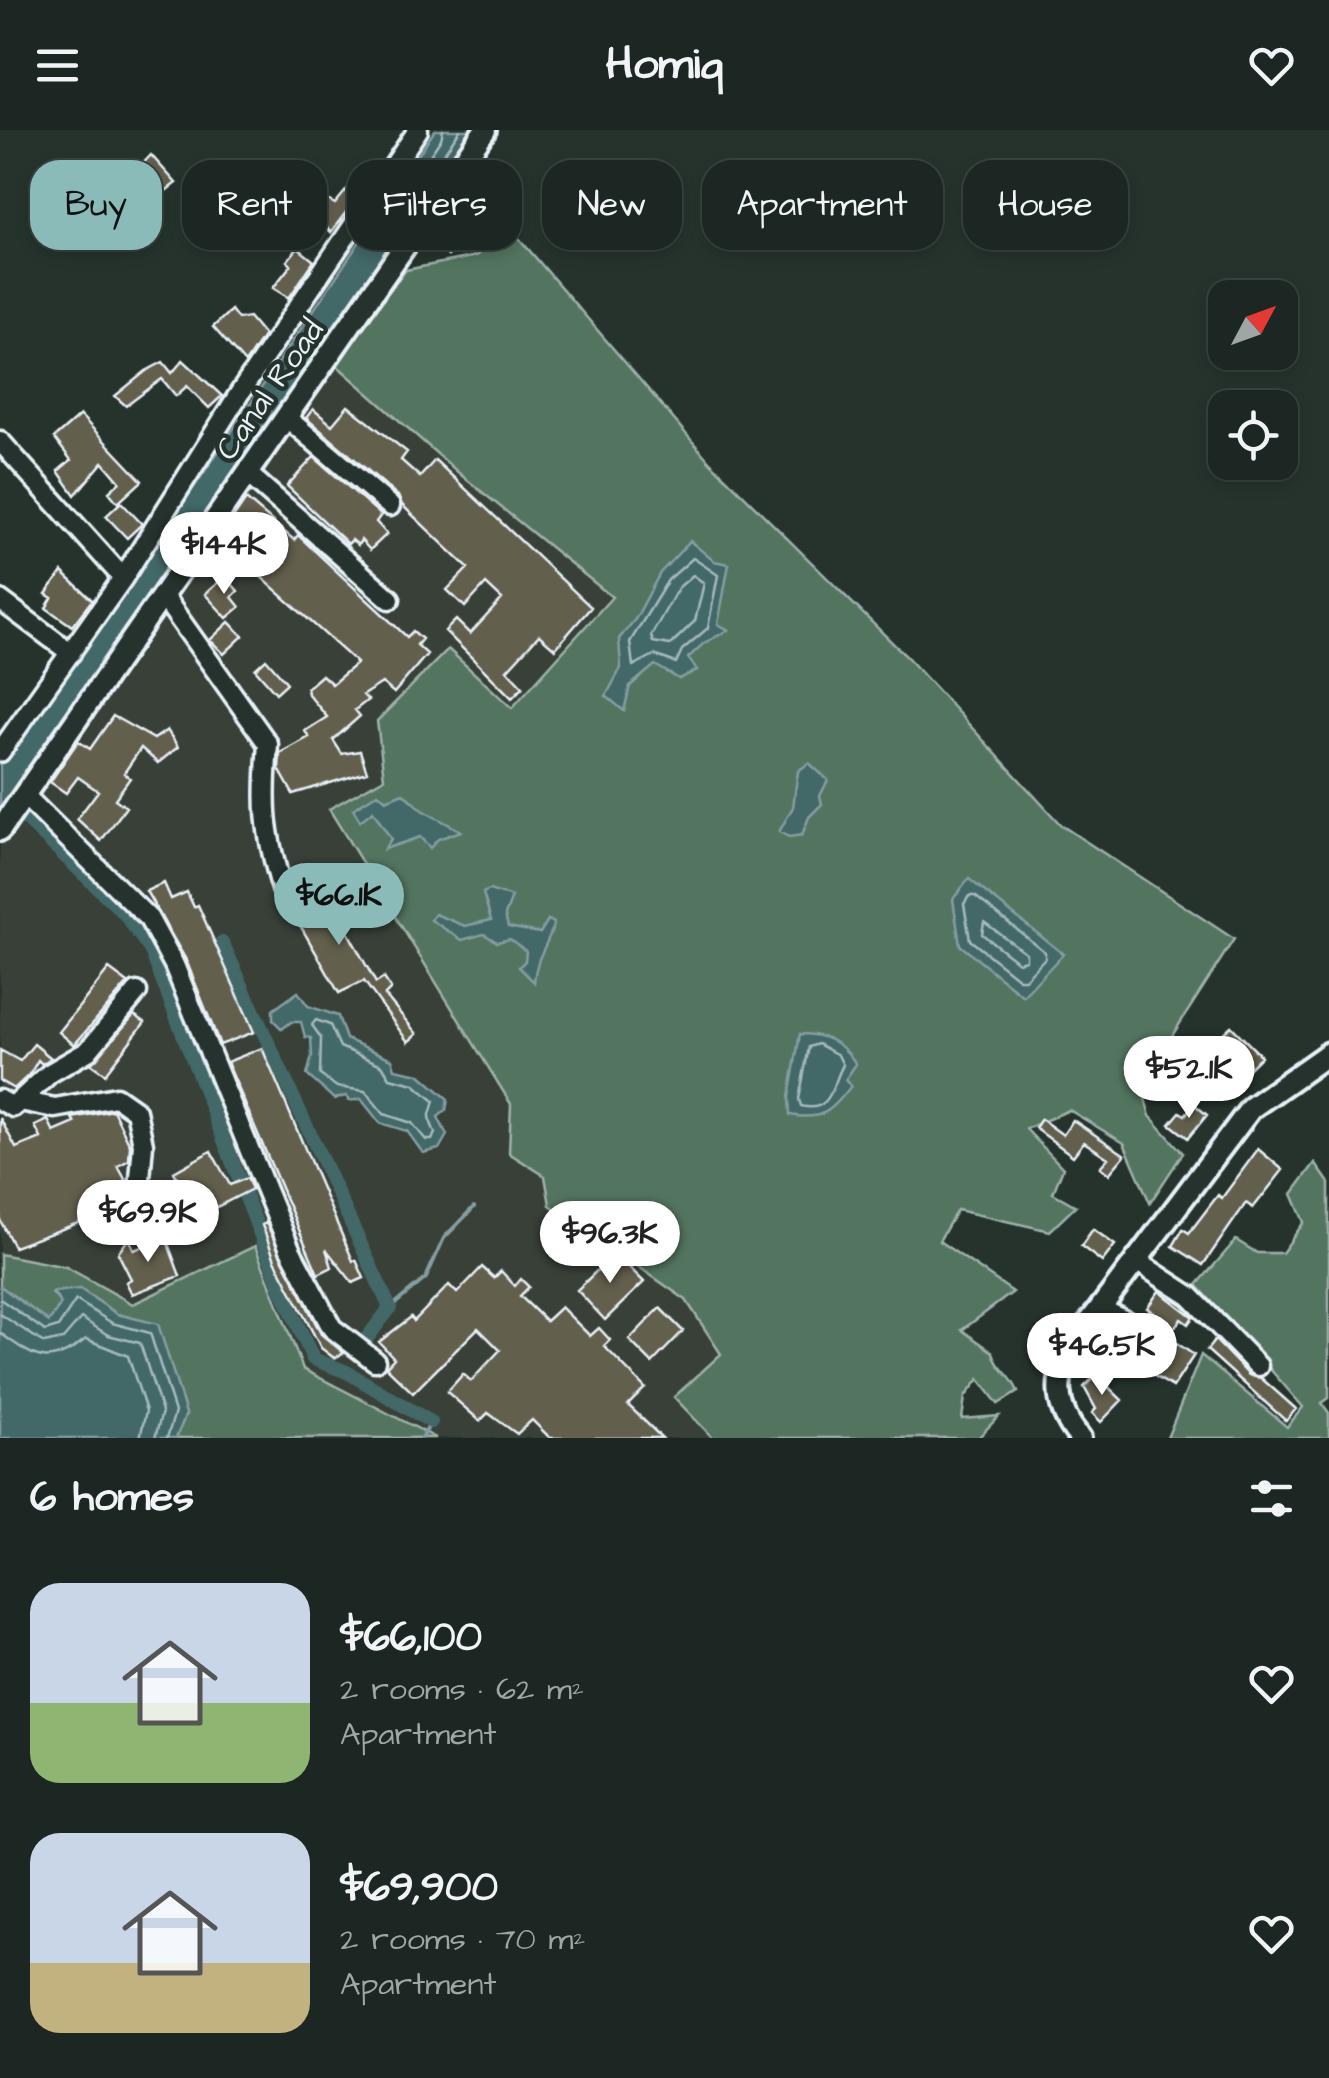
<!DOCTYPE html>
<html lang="en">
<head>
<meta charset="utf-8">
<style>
	body { margin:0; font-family:"Architects Daughter",sans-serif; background:#29322f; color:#f1f3f6; height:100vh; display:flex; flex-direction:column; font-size:38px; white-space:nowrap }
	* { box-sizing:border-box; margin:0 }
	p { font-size:32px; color:#a0a5a5 }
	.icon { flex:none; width:55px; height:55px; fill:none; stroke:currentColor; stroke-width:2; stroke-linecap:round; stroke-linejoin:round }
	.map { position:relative; height:1308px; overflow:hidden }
	.drawer { display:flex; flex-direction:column; background:#1c2622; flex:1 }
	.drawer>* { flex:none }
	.top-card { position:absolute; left:30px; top:30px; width:1270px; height:90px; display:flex; gap:20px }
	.needle { width:65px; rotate:49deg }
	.tools { position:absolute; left:1208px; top:150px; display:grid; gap:20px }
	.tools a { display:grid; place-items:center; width:90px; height:90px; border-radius:20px; background:#1c2622; box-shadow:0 5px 15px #0003,0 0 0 2px #3a4340; font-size:50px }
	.price { position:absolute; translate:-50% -85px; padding:0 22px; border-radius:35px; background:#fff; color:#222; font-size:32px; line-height:65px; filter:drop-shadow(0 2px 5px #0008) }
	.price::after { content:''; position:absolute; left:50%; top:60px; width:30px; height:22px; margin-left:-15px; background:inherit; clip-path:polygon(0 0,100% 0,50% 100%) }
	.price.selected { background:#8bbbb9; color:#111 }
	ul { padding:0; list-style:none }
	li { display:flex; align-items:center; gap:30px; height:250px; padding:0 30px }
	li span { display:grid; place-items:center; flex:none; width:280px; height:200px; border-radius:30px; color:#555 }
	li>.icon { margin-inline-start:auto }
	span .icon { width:120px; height:120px; fill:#fffc; stroke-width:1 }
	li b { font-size:42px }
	h2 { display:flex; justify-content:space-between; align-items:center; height:120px; padding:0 30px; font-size:42px }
	.chip { padding:0 35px; border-radius:30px; background:#1c2622; box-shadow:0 5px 15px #0003,0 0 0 2px #3a4340; font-size:35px; line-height:90px }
	.chip.selected { background:#8bbbb9; color:#111 }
	header { display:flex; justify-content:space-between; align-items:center; height:130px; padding:0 30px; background:#1c2622; font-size:45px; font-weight:800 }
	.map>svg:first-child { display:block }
</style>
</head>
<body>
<header><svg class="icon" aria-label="menu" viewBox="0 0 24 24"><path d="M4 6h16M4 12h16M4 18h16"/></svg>Homiq<svg class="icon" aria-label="heart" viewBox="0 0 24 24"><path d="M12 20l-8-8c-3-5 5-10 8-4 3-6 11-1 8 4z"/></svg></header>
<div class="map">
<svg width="1329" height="1308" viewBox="0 0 1329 1308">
	<rect width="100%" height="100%" fill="#26332d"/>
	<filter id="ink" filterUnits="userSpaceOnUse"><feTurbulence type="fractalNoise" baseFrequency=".01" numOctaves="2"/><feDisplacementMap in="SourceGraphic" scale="20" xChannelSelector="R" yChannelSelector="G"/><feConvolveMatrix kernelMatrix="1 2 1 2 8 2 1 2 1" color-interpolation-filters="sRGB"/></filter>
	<g filter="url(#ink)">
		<path fill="#394037" d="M 333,232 L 461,345 L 612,467 L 512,578 L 448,520 L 384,648 L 329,680 L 511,974 L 510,1023 L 545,1046 L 615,1123 L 686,1170 L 722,1224 L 674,1267 L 713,1308 L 436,1308 L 303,1239 L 255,1117 L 132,1174 L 66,1137 L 0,1124 L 0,706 Z"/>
		<path fill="#53745f" stroke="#9eb2ac" stroke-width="2.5" d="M 506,93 L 710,332 L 908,528 L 1061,695 L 1234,809 L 1170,909 L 1136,937 L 1150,986 L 1183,1023 L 1150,1073 L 1124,1013 L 1069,980 L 1026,999 L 1063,1038 L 1053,1063 L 1076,1076 L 1050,1101 L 957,1080 L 939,1111 L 1013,1162 L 962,1200 L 993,1222 C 997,1240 1012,1244 1018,1262 L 998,1274 L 979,1249 L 965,1267 L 962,1289 L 999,1286 L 978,1308 L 713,1308 L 674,1267 L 721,1224 L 686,1170 L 550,1075 L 545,1046 L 509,1023 L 511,974 L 329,679 L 384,648 L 377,591 L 448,519 L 512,578 L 612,467 L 461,345 L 333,232 L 406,140 L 476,126 Z
			M 1315,1033 L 1329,1053 L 1329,1268 L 1322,1273 L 1329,1283 L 1329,1308 L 1167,1308 L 1201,1225 L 1287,1297 L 1303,1277 L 1197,1155 L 1236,1110 L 1257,1123 L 1282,1123 L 1304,1092 L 1292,1064 Z
			M 255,1116 L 303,1239 L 436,1308 L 176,1308 L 186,1284 L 158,1195 L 117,1184 L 80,1159 L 53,1164 L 61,1174 L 49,1192 L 0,1156 L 0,1124 L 66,1137 L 133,1174 Z"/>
		<path fill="#436768" stroke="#859ea2" stroke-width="2.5" d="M 435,0 L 472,0 L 0,680 L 0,627 L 133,448 Z
			M 690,411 L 714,431 L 729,434 L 718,494 L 729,500 L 704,513 L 688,528 L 697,540 L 679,549 L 655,535 L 630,556 L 624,581 L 606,566 L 621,538 L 619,509 L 636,488 L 660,443 Z
			M 809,633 L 828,650 L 820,666 L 822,674 L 809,687 L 802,705 L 789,707 L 779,702 L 793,677 L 798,641 Z
			M 378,663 L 386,670 L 403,663 L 422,680 L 461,701 L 438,709 L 430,718 L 420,707 L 384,719 L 391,709 L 373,681 L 360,691 L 353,679 Z
			M 969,749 L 1063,824 L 1023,866 L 960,815 L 953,769 Z
			M 489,760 L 512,767 L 505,785 L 508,797 L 540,803 L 548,790 L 554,793 C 548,816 536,825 534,852 L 519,837 L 525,831 L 526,821 L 510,809 L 497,812 L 484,804 L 462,810 L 431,790 L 435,784 L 465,796 L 491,790 L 483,763 Z
			M 298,862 L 308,876 L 338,886 L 346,909 L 392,929 L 395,939 L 419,944 L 448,969 L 446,980 L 438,987 L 447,1005 L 439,1019 L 423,1023 L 407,1001 L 380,993 L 361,969 L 349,971 L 346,966 L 334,969 L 307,945 L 312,926 L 311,908 L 305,907 L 301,892 L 291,892 L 282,899 L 273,890 L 273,880 Z
			M 800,904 C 826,904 842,912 856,934 L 845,950 L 851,956 C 831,981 823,991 790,985 L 789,967 Z
			M 0,1156 L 49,1192 L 61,1174 L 53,1162 L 80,1159 L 117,1184 L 158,1194 L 186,1284 L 176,1308 L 0,1308 Z"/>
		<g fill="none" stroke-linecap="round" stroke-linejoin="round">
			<path stroke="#a6babe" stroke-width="2.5" d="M 443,0 L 441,9 L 416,46 L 419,52 L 425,51 L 460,0
				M 693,428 L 718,445 L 708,498 L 682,520 L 676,533 L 654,525 L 633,536 L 630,512 L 668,450 Z
				M 693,445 L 704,453 L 695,491 L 670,515 L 653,512 L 651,506 L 678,458 Z
				M 969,766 L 975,766 L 1045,822 L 1045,828 L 1025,849 L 1019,849 L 970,810 L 964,774 Z
				M 984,792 L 1026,823 L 1026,830 L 1018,832 L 982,804 Z
				M 316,890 L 330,895 L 340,917 L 382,935 L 390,948 L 414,954 L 434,971 L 429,988 L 435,1003 L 432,1010 L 426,1010 L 412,993 L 384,984 L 365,961 L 337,957 L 320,945 L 321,908 L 312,895 Z
				M 818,914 L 838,925 L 843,935 C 832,954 832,984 801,976 L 799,969 L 809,917 Z
				M 0,1169 L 45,1201 L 58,1197 L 76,1170 L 112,1193 L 150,1203 L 175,1282 L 167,1308
				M 0,1184 L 44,1213 L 63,1209 L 81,1188 L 108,1205 L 140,1213 L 162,1282 L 155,1308
				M 0,1203 C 37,1229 47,1239 86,1209 L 128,1226 L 146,1281 L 140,1308"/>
			<path stroke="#859ea2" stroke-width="4" d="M 390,1178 L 426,1148 L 444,1108 L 474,1077
				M 422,1308 L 431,1292"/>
			<path stroke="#436768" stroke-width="14" d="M 23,686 L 124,783 L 151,821 L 281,1158 L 313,1229 L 347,1242 L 431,1292
				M 222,812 L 390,1178 L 367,1208"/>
		</g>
		<path fill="#645f4d" stroke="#e8f1f8" stroke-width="2.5" d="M 151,25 L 176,53 L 154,70 L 134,43 Z
			M 99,45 L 119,67 L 105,81 L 85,57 Z
			M 353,52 L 362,61 L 331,102 L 312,83 L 324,68 L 335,74 Z
			M 66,65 L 85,89 L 72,100 L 53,75 Z
			M 456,66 L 465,72 L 470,66 L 481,75 L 478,79 L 483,83 L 448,126 L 434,115 L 456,86 L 450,81 Z
			M 298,118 L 314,131 L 289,168 L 273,158 L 291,135 L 287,131 Z
			M 231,180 L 238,189 L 249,187 L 264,205 L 245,233 L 213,197 Z
			M 183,230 L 222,266 L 209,278 L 187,256 L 176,266 L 162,249 L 126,276 L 115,266 L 146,241 L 163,232 L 172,243 Z
			M 348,276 L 407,322 L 401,330 L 420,347 L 435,330 L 591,477 L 555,519 L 539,505 L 507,540 L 523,557 L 512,568 L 445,501 L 456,490 L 470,504 L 502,469 L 486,454 L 465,477 L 447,460 L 468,438 L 402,375 L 398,366 L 306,288 L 313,279 L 332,295 Z
			M 80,285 L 142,351 L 118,373 L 109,362 L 120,352 L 103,332 L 75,365 L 58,341 L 71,330 L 54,308 Z
			M 314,327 L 381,385 L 376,392 L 387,404 L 370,420 L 361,410 L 358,415 L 352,410 L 348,414 L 287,356 Z
			M 246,369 L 294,410 L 298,405 L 407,507 L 413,501 L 422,509 L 417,515 L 427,524 L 394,563 L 382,553 L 363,565 L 368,570 L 355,580 L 360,586 L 333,610 L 342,624 L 360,621 L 367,642 L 293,664 L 279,639 L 280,623 L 309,607 L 305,601 L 327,587 L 308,564 L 307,558 L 322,545 L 332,554 L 357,533 L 219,409 Z
			M 121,372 L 142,394 L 127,408 L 106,386 Z
			M 62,442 L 92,470 L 72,496 L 46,478 L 52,468 L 46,464 Z
			M 225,446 L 238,461 L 232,467 L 240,477 L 227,488 L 205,464 Z
			M 229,492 L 243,506 L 224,524 L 210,510 Z
			M 266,529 L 287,553 L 276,563 L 255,539 Z
			M 113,586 L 154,609 L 167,600 L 178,617 L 158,633 L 141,618 L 124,643 L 130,648 L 115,669 L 126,677 L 101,711 L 77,689 L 98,661 L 78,647 L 66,663 L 50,652 L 78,611 L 90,619 Z
			M 317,746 L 376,853 L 384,848 L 391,859 L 385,865 L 417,904 L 408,912 L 364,851 L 339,863 L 288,774 L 295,769 L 294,758 Z
			M 164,753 L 171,769 L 187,762 L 194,777 L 198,775 L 254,902 L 220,915 L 186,830 L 146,761 Z
			M 109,839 L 128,853 L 74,915 L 59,902 Z
			M 134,885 L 145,892 L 105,944 L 91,934 Z
			M 1231,896 L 1261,926 L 1246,941 L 1216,910 Z
			M 34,914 L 51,928 L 42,934 L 38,930 L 30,944 L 14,959 L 0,951 L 0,920 L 20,931 Z
			M 262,918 L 353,1131 L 356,1130 L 364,1148 L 353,1153 L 326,1119 L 332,1137 L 318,1144 L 227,932 Z
			M 1149,929 L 1178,957 L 1171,966 L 1140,942 Z
			M 1194,974 L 1207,985 L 1188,1008 L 1170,994 L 1180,982 L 1185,985 Z
			M 113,980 L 130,1015 L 129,1030 L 118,1036 L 127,1053 L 126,1065 L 117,1069 L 121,1077 L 14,1117 L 0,1090 L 0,988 L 16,1018 L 41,1008 L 35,996 L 48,990 L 54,1002 L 75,993 L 72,988 Z
			M 1041,989 L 1063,1005 L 1073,990 L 1125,1025 L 1109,1044 L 1100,1037 L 1108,1028 L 1084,1012 L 1073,1026 L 1035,998 Z
			M 1258,1019 L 1283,1040 L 1253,1078 L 1246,1073 L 1203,1135 L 1173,1116 L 1183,1099 L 1189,1103 L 1218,1065 L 1222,1068 Z
			M 211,1021 L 230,1055 L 247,1048 L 252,1059 L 199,1086 L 174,1042 Z
			M 266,1093 L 321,1204 L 344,1223 L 334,1228 L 321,1218 L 275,1130 L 262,1095 Z
			M 1093,1099 L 1115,1115 L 1102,1132 L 1081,1116 Z
			M 129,1108 L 134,1120 L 166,1108 L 180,1146 L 132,1164 L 126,1152 L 131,1149 L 118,1123 Z
			M 615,1123 L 644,1152 L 605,1190 L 577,1160 Z
			M 482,1137 L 494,1148 L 501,1141 L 515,1156 L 521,1149 L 529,1157 L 520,1166 L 546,1191 L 561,1177 L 590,1206 L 599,1198 L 610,1210 L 604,1216 L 645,1258 L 628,1275 L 662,1308 L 550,1308 L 532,1290 L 517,1304 L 488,1283 L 480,1291 L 447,1262 L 463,1244 L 471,1251 L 500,1220 L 478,1198 L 413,1263 L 386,1237 L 394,1228 L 379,1212 L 411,1187 L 414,1191 L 449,1155 L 457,1163 Z
			M 1159,1161 L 1193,1187 L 1188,1194 L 1181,1189 L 1174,1198 L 1147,1178 Z
			M 660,1178 L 683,1201 L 652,1233 L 629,1210 Z
			M 1113,1199 L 1157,1219 L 1165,1217 L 1169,1208 L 1194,1225 L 1173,1257 L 1104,1216 Z
			M 1215,1210 L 1249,1245 L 1261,1248 L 1296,1279 L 1286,1291 L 1207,1220 Z
			M 1096,1245 L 1122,1270 L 1101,1292 L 1092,1283 L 1096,1279 L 1084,1257 Z"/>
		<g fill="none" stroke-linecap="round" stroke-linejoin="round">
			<g stroke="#e8f1f8" stroke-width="25">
				<path id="minor" d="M 287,288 L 390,376
					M 0,311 L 123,448
					M 248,344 L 390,469
					M 163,466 L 268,614 C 263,674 264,700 282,759
					M 0,470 L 71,523
					M 0,622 L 123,448 L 239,264 L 418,0
					M 24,665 L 149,789 L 174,835 L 290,1119 L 332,1198 L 375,1231
					M 0,970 L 13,977 L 50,943 L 88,921 L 137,862
					M 20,971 L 55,978 L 116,967 L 136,981 L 143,1014 L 137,1084
					M 1135,1130 L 1190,1166 L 1258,1236
					M 1100,1178 L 1157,1207"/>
			</g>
			<g stroke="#e8f1f8" stroke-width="28">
				<path id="major" d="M 0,700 L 485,0
					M 1080,1308 C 1054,1277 1053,1247 1074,1213 L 1251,978 L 1329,923"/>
			</g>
			<use href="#minor" stroke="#26332d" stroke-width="18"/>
			<use href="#major" stroke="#26332d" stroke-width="20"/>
		</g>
	</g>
	<g text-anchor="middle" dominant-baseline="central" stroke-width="9" stroke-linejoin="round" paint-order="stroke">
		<g font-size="32" fill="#e8f1f8" stroke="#26332d">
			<text transform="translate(270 260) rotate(-55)">Canal Road</text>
		</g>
	</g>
</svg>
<div class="tools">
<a><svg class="needle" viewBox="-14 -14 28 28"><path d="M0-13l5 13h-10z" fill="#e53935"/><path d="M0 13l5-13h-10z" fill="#a0a5a5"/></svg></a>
<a><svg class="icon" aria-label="locate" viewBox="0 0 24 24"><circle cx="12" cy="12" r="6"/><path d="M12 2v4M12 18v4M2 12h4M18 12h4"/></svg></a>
</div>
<b class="price" style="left:224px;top:467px">$144K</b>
<b class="price selected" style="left:339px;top:818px">$66.1K</b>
<b class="price" style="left:1189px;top:991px">$52.1K</b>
<b class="price" style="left:148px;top:1135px">$69.9K</b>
<b class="price" style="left:610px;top:1156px">$96.3K</b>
<b class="price" style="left:1102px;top:1268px">$46.5K</b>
<div class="top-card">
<a class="chip selected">Buy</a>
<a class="chip">Rent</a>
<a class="chip">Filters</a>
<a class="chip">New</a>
<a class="chip">Apartment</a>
<a class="chip">House</a>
</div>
</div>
<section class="drawer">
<h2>6 homes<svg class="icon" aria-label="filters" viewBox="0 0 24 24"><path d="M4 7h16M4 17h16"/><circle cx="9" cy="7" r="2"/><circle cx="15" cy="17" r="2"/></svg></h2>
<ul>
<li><span style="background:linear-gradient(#c9d6e8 60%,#8fb573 0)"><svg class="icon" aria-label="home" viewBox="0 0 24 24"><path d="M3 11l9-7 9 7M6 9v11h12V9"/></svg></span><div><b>$66,100</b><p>2 rooms · 62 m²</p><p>Apartment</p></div><svg class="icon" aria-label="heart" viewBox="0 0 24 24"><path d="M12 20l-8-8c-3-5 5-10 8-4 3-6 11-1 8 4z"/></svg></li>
<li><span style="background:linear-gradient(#c9d6e8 65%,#c2b280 0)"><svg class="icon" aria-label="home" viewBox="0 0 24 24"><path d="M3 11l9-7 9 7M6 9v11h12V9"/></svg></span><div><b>$69,900</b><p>2 rooms · 70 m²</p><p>Apartment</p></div><svg class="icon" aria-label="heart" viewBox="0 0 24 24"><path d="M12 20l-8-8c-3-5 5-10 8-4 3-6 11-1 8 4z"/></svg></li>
</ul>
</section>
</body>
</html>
